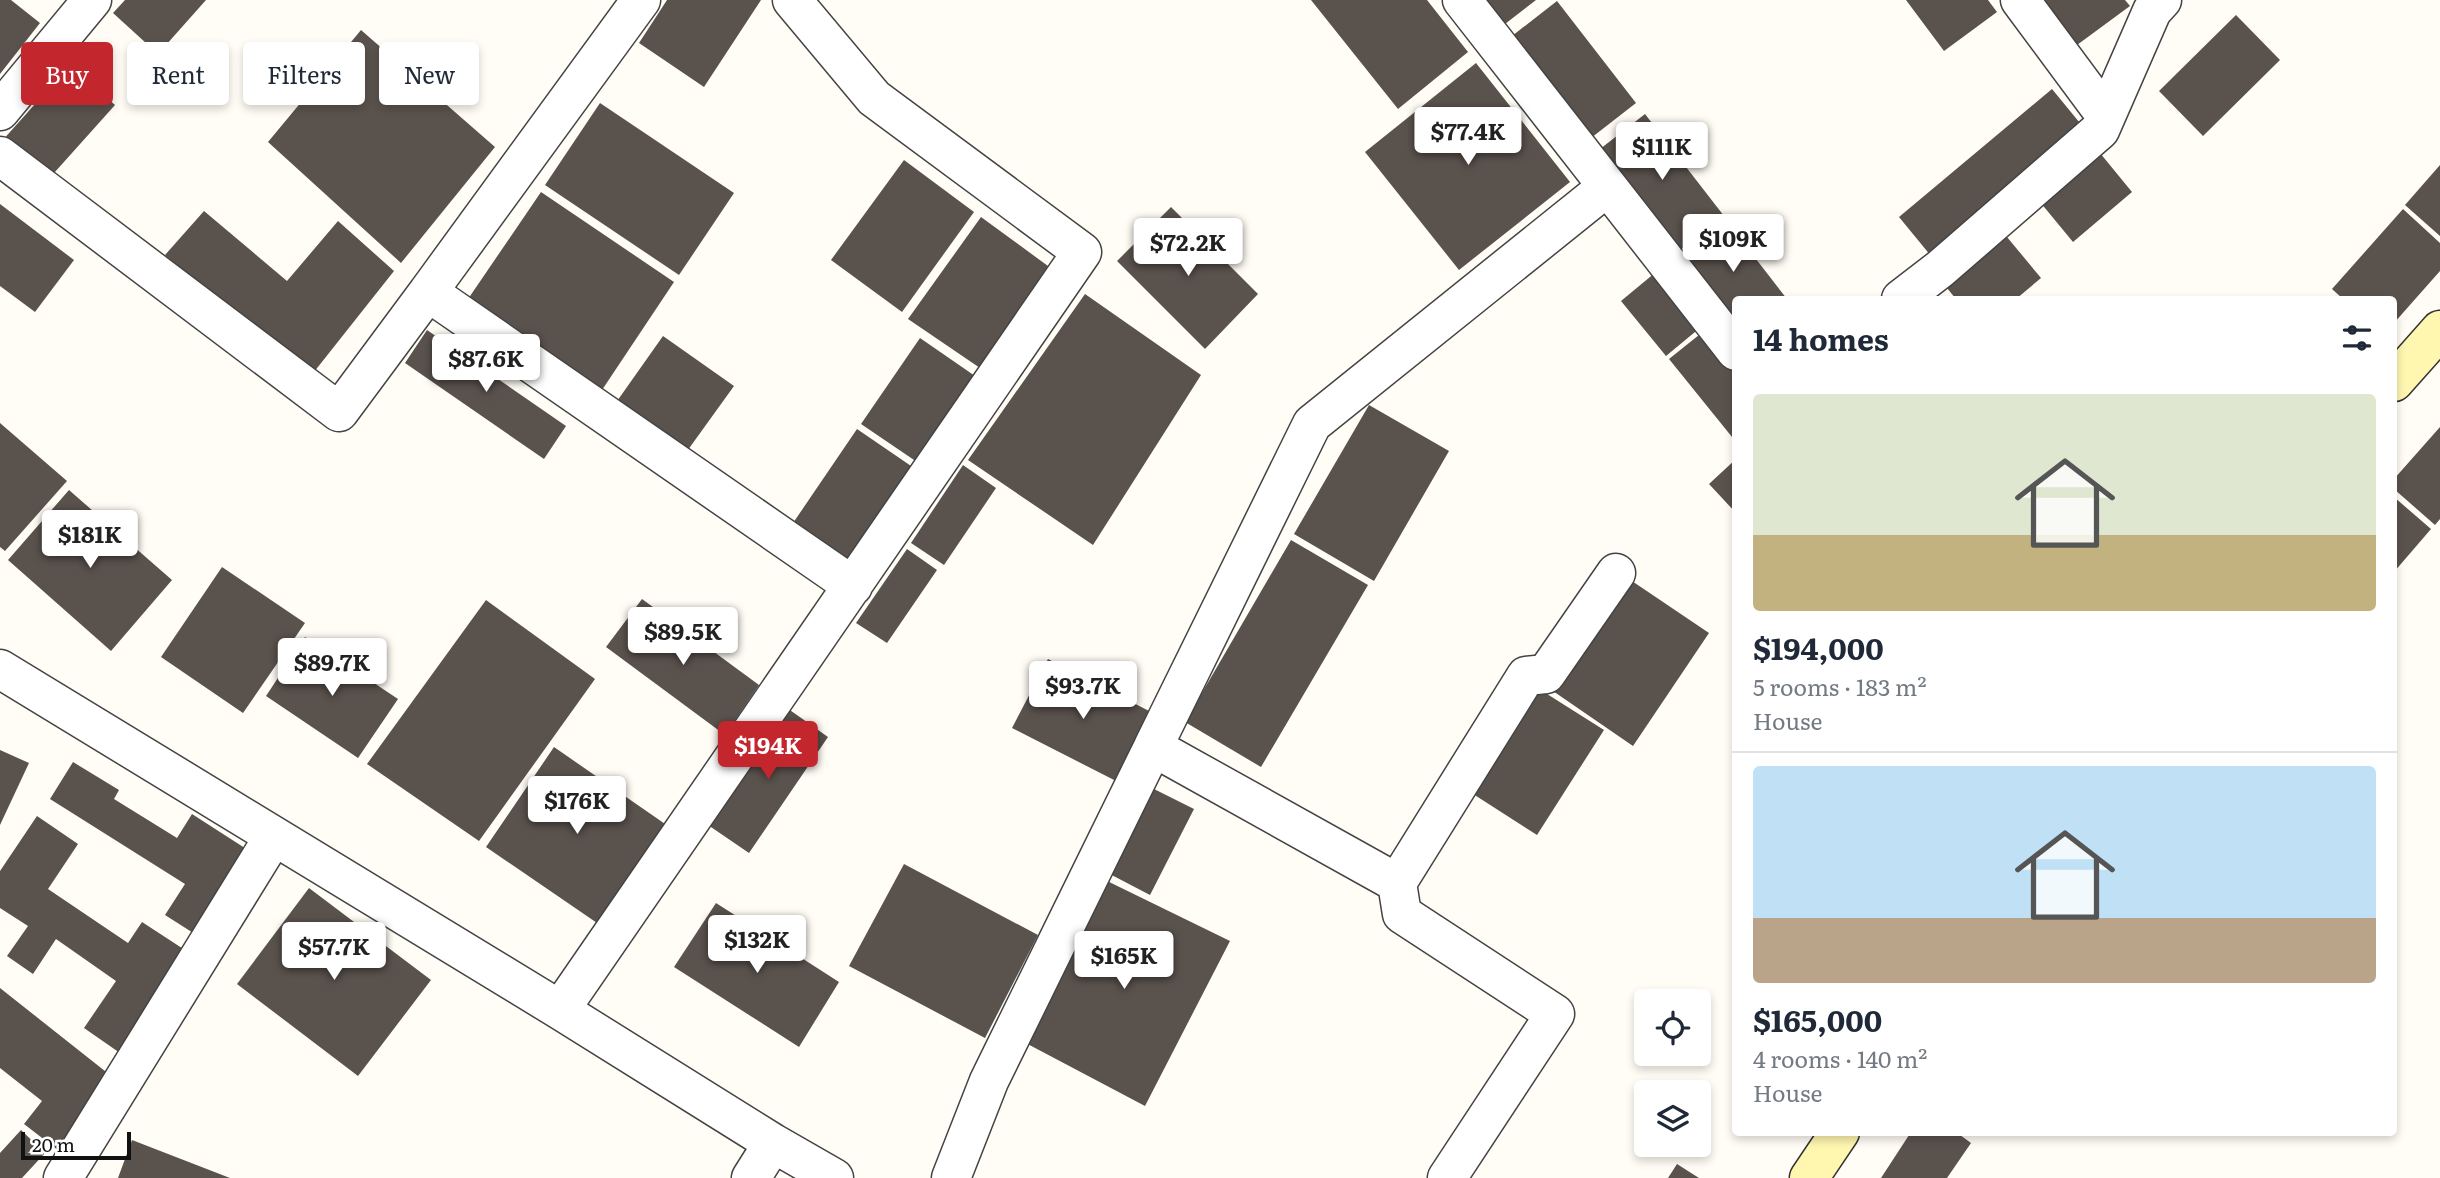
<!DOCTYPE html>
<html lang="en">
<head>
<meta charset="utf-8">
<style>
	body { margin:0; font-family:Literata,serif; background:#f2f2f3; color:#1f2937; height:100vh; display:flex; flex-direction:column; font-size:26px; white-space:nowrap }
	* { box-sizing:border-box; margin:0 }
	p { font-size:23px; color:#747a83 }
	.icon { flex:none; width:38px; height:38px; fill:none; stroke:currentColor; stroke-width:2; stroke-linecap:round; stroke-linejoin:round }
	.map { position:relative; flex:1; overflow:hidden }
	.drawer { position:absolute; left:1732px; top:296px; width:665px; height:840px; display:flex; flex-direction:column; background:#fff; border-radius:7px; box-shadow:0 4px 10px #0003 }
	.drawer>* { flex:none }
	.hud { position:absolute; left:21px; top:42px; width:665px; height:63px; display:flex; gap:14px }
	.buttons { position:absolute; left:1634px; top:989px; display:grid; gap:14px }
	.buttons a { display:grid; place-items:center; width:77px; height:77px; border-radius:7px; background:#fff; box-shadow:0 4px 10px #0003; font-size:35px }
	.scale { position:absolute; left:21px; bottom:18px; width:110px; box-sizing:border-box; padding-left:7px; border:4px solid #111; border-top:0; font-size:19px; line-height:24px; white-space:nowrap; color:#111; -webkit-text-stroke:5px #fff; paint-order:stroke }
	.price { position:absolute; translate:-50% -60px; padding:0 16px; border-radius:7px; background:#fff; color:#222; font-size:23px; line-height:46px; filter:drop-shadow(0 2px 4px #0008) }
	.price::after { content:''; position:absolute; left:50%; top:42px; width:21px; height:16px; margin-left:-10px; background:inherit; clip-path:polygon(0 0,100% 0,50% 100%) }
	.price.on { background:#c4262e; color:#fff }
	ul { padding:0; list-style:none }
	li { display:grid; align-content:center; gap:14px; height:371px; padding:0 21px }
	li+li { border-top:2px solid #e0e1e3 }
	li span { display:grid; place-items:center; height:217px; border-radius:7px; color:#555 }
	li>.icon { margin-inline-start:auto }
	span .icon { width:126px; height:126px; fill:#fffc; stroke-width:1 }
	li b { font-size:30px }
	h2 { display:flex; justify-content:space-between; align-items:center; height:84px; padding:0 21px; font-size:30px }
	.chip { padding:0 24px; border-radius:7px; background:#fff; box-shadow:0 4px 10px #0003; font-size:24px; line-height:63px }
	.chip.on { background:#c4262e; color:#fff }
	.map>svg:first-child { display:block }
</style>
</head>
<body>
<div class="map">
<svg width="2440" height="1178" viewBox="0 0 2440 1178">
	<rect width="100%" height="100%" fill="#fffdf5"/>
	<path fill="#5a524d" d="M 0,0 L 11,0 L 40,23 L 0,74 Z
		M 125,0 L 206,0 L 158,54 L 113,13 Z
		M 667,0 L 761,0 L 704,87 L 639,43 Z
		M 1311,0 L 1427,0 L 1468,52 L 1398,109 Z
		M 1486,0 L 1536,0 L 1505,24 Z
		M 1906,0 L 1988,0 L 1997,12 L 1944,51 Z
		M 2043,0 L 2125,0 L 2130,6 L 2077,45 Z
		M 1557,1 L 1636,103 L 1591,138 L 1512,36 Z
		M 2236,15 L 2280,60 L 2203,136 L 2159,91 Z
		M 361,30 L 495,147 L 401,263 L 268,142 Z
		M 1476,63 L 1570,182 L 1459,270 L 1365,152 Z
		M 70,65 L 115,105 L 46,182 L 1,142 Z
		M 2052,89 L 2084,128 L 1931,256 L 1899,217 Z
		M 600,103 L 734,193 L 679,275 L 545,185 Z
		M 1645,114 L 1724,216 L 1679,251 L 1600,149 Z
		M 2100,153 L 2132,192 L 2073,242 L 2040,202 Z
		M 904,160 L 974,212 L 902,312 L 831,260 Z
		M 2440,165 L 2440,236 L 2405,205 Z
		M 541,192 L 674,282 L 600,393 L 466,302 Z
		M 0,204 L 74,260 L 35,312 L 0,286 Z
		M 1171,207 L 1258,294 L 1205,349 L 1117,261 Z
		M 2403,209 L 2440,243 L 2440,271 L 2394,323 L 2394,299 L 2343,299 L 2332,289 Z
		M 204,211 L 287,281 L 338,221 L 394,271 L 310,377 L 165,255 Z
		M 981,217 L 1048,266 L 980,368 L 908,319 Z
		M 1732,228 L 1787,299 L 1736,299 L 1736,326 L 1688,263 Z
		M 2002,231 L 2041,278 L 2016,299 L 1956,299 L 1942,282 Z
		M 1656,272 L 1701,327 L 1666,356 L 1621,301 Z
		M 1085,294 L 1201,375 L 1093,545 L 968,460 Z
		M 427,330 L 566,426 L 544,459 L 405,363 Z
		M 1704,331 L 1736,370 L 1736,434 L 1732,437 L 1669,359 Z
		M 663,336 L 734,386 L 685,454 L 615,404 Z
		M 920,338 L 975,376 L 917,462 L 861,424 Z
		M 1369,405 L 1449,451 L 1374,581 L 1294,534 Z
		M 0,423 L 67,481 L 5,551 L 0,547 Z
		M 2440,427 L 2440,519 L 2435,525 L 2394,489 L 2394,479 Z
		M 857,429 L 914,468 L 849,565 L 791,526 Z
		M 1736,459 L 1736,513 L 1709,484 Z
		M 963,465 L 996,488 L 944,565 L 911,543 Z
		M 69,490 L 172,580 L 111,651 L 8,560 Z
		M 2394,497 L 2431,529 L 2394,572 Z
		M 1291,540 L 1368,585 L 1261,767 L 1185,722 Z
		M 907,549 L 937,570 L 887,643 L 856,623 Z
		M 222,567 L 305,623 L 243,713 L 161,657 Z
		M 1626,577 L 1709,633 L 1633,746 L 1550,689 Z
		M 642,599 L 759,685 L 725,735 L 606,647 Z
		M 486,600 L 595,679 L 479,841 L 367,764 Z
		M 305,637 L 398,699 L 358,758 L 266,696 Z
		M 1048,659 L 1153,713 L 1118,782 L 1012,728 Z
		M 1536,687 L 1604,730 L 1537,835 L 1470,792 Z
		M 787,708 L 828,737 L 749,853 L 708,825 Z
		M 554,747 L 668,826 L 600,925 L 486,847 Z
		M 0,750 L 29,763 L 0,825 Z
		M 73,762 L 119,790 L 114,799 L 177,838 L 192,814 L 251,852 L 198,936 L 165,915 L 185,884 L 50,799 Z
		M 1148,786 L 1194,809 L 1150,895 L 1104,871 Z
		M 37,816 L 78,844 L 48,889 L 128,943 L 142,922 L 188,952 L 120,1053 L 84,1028 L 116,981 L 56,939 L 33,974 L 7,956 L 28,926 L 0,908 L 0,871 Z
		M 904,864 L 1038,935 L 985,1038 L 849,966 Z
		M 1101,878 L 1230,941 L 1145,1106 L 1020,1040 Z
		M 309,888 L 431,980 L 358,1076 L 237,984 Z
		M 716,903 L 839,982 L 799,1047 L 674,967 Z
		M 0,988 L 115,1079 L 59,1151 L 24,1124 L 42,1101 L 0,1068 Z
		M 21,1130 L 45,1153 L 22,1178 L 0,1178 L 0,1153 Z
		M 1911,1132 L 1956,1132 L 1971,1143 L 1947,1178 L 1881,1178 Z
		M 132,1140 L 230,1178 L 118,1178 Z
		M 1677,1164 L 1699,1178 L 1668,1178 Z"/>
	<g fill="none" stroke-linecap="round" stroke-linejoin="round">
		<g stroke="#444" stroke-width="41">
			<path id="minor" d="M 1462,0 L 1736,351
				M 2020,0 L 2106,116
				M 0,111 L 92,0
				M 0,156 L 339,412 L 428,292 L 853,586
				M 428,292 L 641,0
				M 1901,299 L 1940,269 L 2100,130 L 2152,11 L 2162,0
				M 0,669 L 560,1010 L 773,1143 L 834,1178
				M 1153,747 L 1312,424 L 1607,187
				M 1397,883 L 1402,914 L 1555,1014 L 1447,1178
				M 560,1010 L 1082,252 L 874,98 L 792,0
				M 63,1178 L 274,836
				M 751,1178 L 773,1143
				M 951,1178 L 989,1081 L 1153,747 L 1397,883 L 1526,676 L 1546,674 L 1616,573"/>
		</g>
		<g stroke="#333" stroke-width="41">
			<path id="secondary" d="M 2394,382 L 2440,330
				M 1809,1178 L 1840,1132"/>
		</g>
		<use href="#minor" stroke="#fff" stroke-width="38"/>
		<use href="#secondary" stroke="#fff6b0" stroke-width="38"/>
	</g>
</svg>
<div class="buttons">
<a><svg class="icon" aria-label="locate" viewBox="0 0 24 24"><circle cx="12" cy="12" r="6"/><path d="M12 2v4M12 18v4M2 12h4M18 12h4"/></svg></a>
<a><svg class="icon" aria-label="layers" viewBox="0 0 24 24"><path d="M12 4l9 5-9 5-9-5zM3 14l9 5 9-5"/></svg></a>
</div>
<div class="scale">20 m</div>
<b class="price" style="left:1468px;top:167px">$77.4K</b>
<b class="price" style="left:1662px;top:182px">$111K</b>
<b class="price" style="left:1733px;top:274px">$109K</b>
<b class="price" style="left:1188px;top:278px">$72.2K</b>
<b class="price" style="left:486px;top:394px">$87.6K</b>
<b class="price" style="left:90px;top:570px">$181K</b>
<b class="price" style="left:683px;top:667px">$89.5K</b>
<b class="price" style="left:332px;top:698px">$89.7K</b>
<b class="price" style="left:1083px;top:721px">$93.7K</b>
<b class="price on" style="left:768px;top:781px">$194K</b>
<b class="price" style="left:577px;top:836px">$176K</b>
<b class="price" style="left:757px;top:975px">$132K</b>
<b class="price" style="left:334px;top:982px">$57.7K</b>
<b class="price" style="left:1124px;top:991px">$165K</b>
<div class="hud">
<a class="chip on">Buy</a>
<a class="chip">Rent</a>
<a class="chip">Filters</a>
<a class="chip">New</a>
</div>
<section class="drawer">
<h2>14 homes<svg class="icon" aria-label="filters" viewBox="0 0 24 24"><path d="M4 7h16M4 17h16"/><circle cx="9" cy="7" r="2"/><circle cx="15" cy="17" r="2"/></svg></h2>
<ul>
<li><span style="background:linear-gradient(#dfe7d0 65%,#c2b280 0)"><svg class="icon" aria-label="home" viewBox="0 0 24 24"><path d="M3 11l9-7 9 7M6 9v11h12V9"/></svg></span><div><b>$194,000</b><p>5 rooms · 183 m²</p><p>House</p></div></li>
<li><span style="background:linear-gradient(#bfe0f5 70%,#b9a48a 0)"><svg class="icon" aria-label="home" viewBox="0 0 24 24"><path d="M3 11l9-7 9 7M6 9v11h12V9"/></svg></span><div><b>$165,000</b><p>4 rooms · 140 m²</p><p>House</p></div></li>
</ul>
</section>
</div>
</body>
</html>
